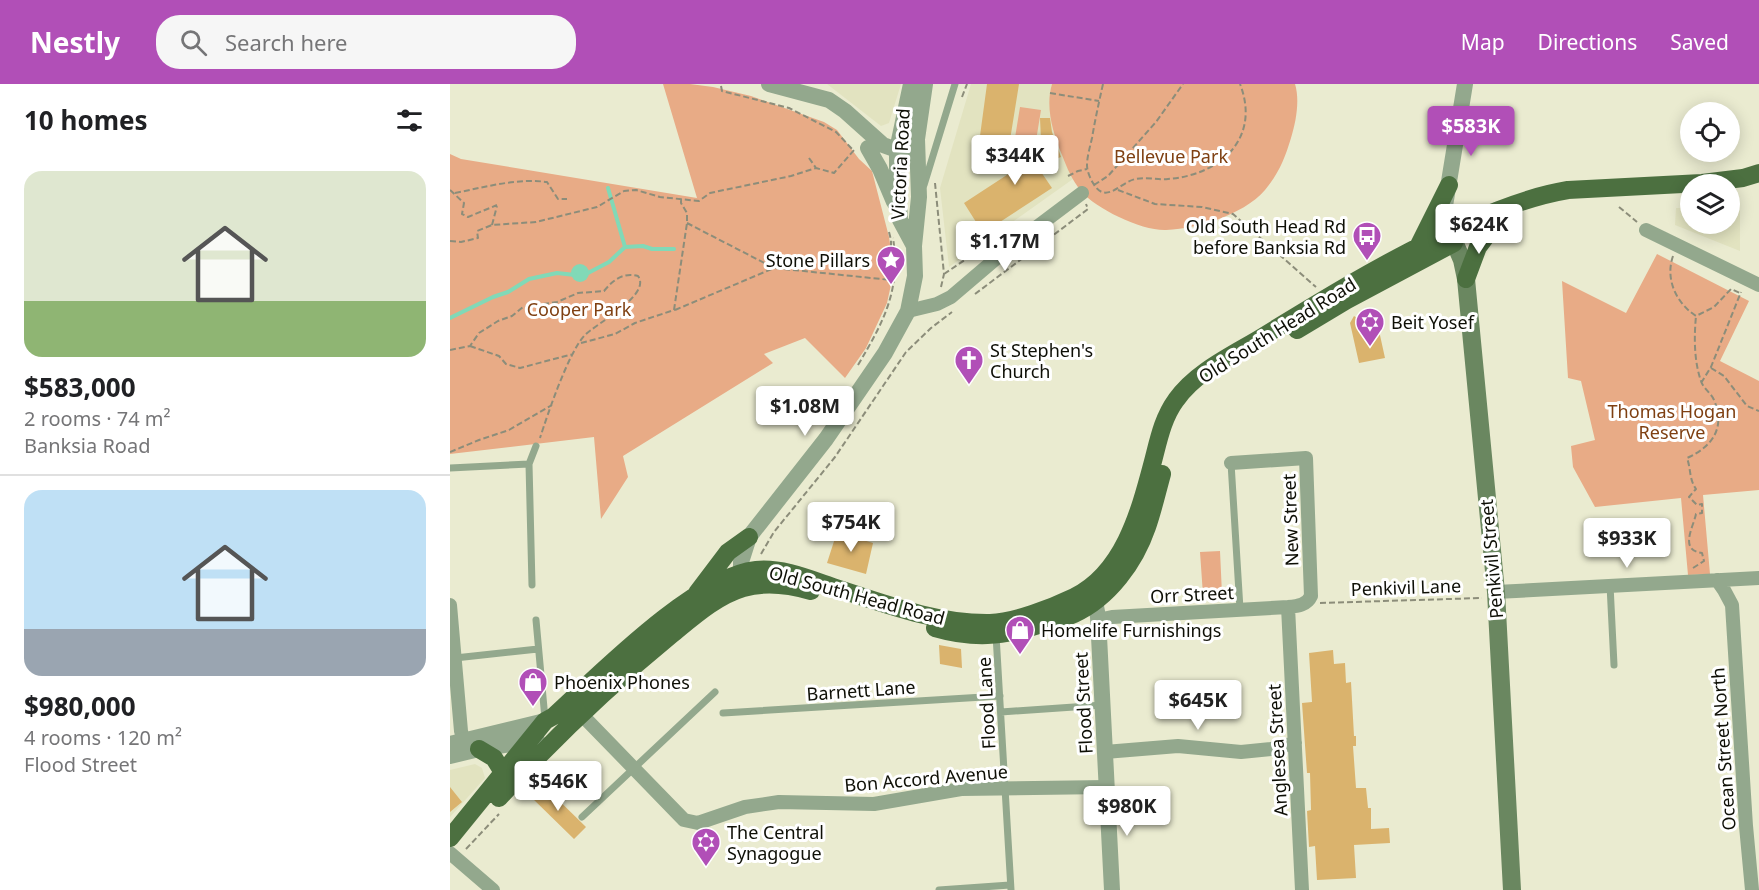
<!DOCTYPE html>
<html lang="en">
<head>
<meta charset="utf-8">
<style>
	body { margin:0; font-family:"Noto Sans",sans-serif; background:#f6f6f6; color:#202124; height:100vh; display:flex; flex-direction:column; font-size:22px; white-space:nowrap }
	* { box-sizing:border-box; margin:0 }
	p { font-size:20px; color:#757577 }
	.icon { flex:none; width:33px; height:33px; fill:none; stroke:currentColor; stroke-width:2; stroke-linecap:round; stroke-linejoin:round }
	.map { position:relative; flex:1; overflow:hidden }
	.sheet { display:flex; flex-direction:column; background:#fff; width:450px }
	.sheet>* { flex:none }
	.fabs { position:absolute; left:1230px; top:18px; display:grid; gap:12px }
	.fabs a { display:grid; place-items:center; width:60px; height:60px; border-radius:50%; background:#fff; box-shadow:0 3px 15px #0003; font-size:30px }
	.price { position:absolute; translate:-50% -51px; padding:0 14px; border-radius:6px; background:#fff; color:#222; font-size:20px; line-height:39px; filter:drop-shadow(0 2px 3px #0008) }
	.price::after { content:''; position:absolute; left:50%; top:36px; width:18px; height:14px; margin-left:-9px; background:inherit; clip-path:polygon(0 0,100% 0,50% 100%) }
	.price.on { background:#b14fb7; color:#fff }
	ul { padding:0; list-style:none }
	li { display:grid; align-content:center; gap:12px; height:318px; padding:0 24px }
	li+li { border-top:2px solid #e0e0e0 }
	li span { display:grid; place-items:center; height:186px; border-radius:18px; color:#555 }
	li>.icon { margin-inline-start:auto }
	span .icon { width:108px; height:108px; fill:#fffc; stroke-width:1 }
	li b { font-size:26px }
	h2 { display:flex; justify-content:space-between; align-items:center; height:72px; padding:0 24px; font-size:26px }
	header { display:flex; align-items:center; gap:36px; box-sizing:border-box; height:84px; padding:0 30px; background:#b14fb7; color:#fff }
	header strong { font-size:28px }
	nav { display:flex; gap:33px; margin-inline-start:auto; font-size:21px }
	.search { width:420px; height:54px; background:#f6f6f6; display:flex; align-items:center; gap:15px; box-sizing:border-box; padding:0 21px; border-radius:24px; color:#757577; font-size:22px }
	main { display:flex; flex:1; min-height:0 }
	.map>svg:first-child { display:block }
</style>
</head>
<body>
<header>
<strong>Nestly</strong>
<div class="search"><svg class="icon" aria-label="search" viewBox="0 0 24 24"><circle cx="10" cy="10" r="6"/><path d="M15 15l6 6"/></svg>Search here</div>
<nav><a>Map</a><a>Directions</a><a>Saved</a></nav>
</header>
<main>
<section class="sheet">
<h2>10 homes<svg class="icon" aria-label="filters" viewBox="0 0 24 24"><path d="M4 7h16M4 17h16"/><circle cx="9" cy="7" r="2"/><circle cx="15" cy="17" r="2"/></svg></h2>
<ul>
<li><span style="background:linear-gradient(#dfe7d0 70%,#8fb573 0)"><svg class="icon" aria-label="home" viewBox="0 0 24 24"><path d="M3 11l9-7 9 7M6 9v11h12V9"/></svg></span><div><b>$583,000</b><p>2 rooms · 74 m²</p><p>Banksia Road</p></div></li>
<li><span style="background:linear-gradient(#bfe0f5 75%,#9aa5b1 0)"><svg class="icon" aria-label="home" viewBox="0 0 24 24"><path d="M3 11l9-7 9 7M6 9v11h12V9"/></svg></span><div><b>$980,000</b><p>4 rooms · 120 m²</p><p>Flood Street</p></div></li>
</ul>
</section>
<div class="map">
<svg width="1309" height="806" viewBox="0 0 1309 806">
	<rect width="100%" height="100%" fill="#eaebd0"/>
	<path fill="#e2e3c0" d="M 377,0 L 451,0 L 439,39 L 431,42 Z
		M 521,0 L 602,0 L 600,9 L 603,47 L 623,95 L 499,183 L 490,104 Z
		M 1226,124 L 1240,124 L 1240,140 L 1280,140 L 1280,125 L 1290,126 L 1290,167 L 1225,141 Z
		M 25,680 L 32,684 L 35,694 L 0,733 L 0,686 Z"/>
	<path fill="#e8ab86" d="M 213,0 L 240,0 L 263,3 L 301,12 L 374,38 L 387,46 L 409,75 L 422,87 L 439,153 L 444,187 L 437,219 L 416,264 L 395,294 L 355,254 L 314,270 L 323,279 L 173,372 L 178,393 L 151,435 L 144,353 L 0,370 L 0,70 L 11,75 L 247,114 Z
		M 602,0 L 845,0 C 850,16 846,38 841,54 C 835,74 829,89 815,106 C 804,119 785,129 769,135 C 752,141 734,145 716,146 C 692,147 646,125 631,107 C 622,96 617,84 612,71 C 603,49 595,23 602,0 Z
		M 570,23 L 591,26 L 584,69 L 563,66 Z
		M 1207,170 L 1299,217 L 1270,277 L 1309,297 L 1309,406 L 1253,411 L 1260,490 L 1238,491 L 1231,414 L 1145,423 L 1123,383 L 1121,362 L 1145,356 L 1131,297 L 1118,294 L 1112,197 L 1176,229 Z
		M 770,467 L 772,510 L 753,511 L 750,468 Z"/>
	<path fill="#81d9b7" d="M121 189a9 9 0 1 1 18 0a9 9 0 1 1-18 0Z"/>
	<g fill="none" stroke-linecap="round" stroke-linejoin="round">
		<path stroke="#81d9b7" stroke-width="4" d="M 158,104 L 175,163
			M 138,189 L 159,178 L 175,163 L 193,162 L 202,165 L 224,165
			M 0,234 L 43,213 L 58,208 L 79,195 L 107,189 L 125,191"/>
	</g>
	<path fill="#dab36d" d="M 537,0 L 569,0 L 560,56 L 564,57 L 560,79 L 527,74 Z
		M 590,34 L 600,34 L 602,48 L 611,73 L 587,82 L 602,104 L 533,149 L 514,119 L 595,66 L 591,56 Z
		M 919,228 L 926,233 L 935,274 L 909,279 L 900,239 L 904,232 L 907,234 L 917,232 Z
		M 387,448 L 423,459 L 416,490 L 377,479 Z
		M 489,561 L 511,565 L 512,584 L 490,580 Z
		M 883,566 L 884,580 L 895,579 L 896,599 L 901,598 L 904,652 L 906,652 L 906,662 L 903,662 L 906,704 L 916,704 L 918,724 L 921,724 L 921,745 L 939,744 L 940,759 L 904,761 L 906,794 L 867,796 L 865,762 L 859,763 L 857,727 L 861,726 L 860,689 L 857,689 L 852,619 L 862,618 L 859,569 Z
		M 92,700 L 136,743 L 124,755 L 80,712 Z
		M 0,703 L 12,718 L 0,728 Z"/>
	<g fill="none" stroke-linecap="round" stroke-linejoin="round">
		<path stroke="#8c8d7a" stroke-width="2" stroke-dasharray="6 3" stroke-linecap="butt" d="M 653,0 C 649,18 645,36 642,54 C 640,63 637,73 637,81 C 637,87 640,94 643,99 C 656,122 671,97 686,95 C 697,93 708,96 718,95 C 771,91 811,54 790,0
			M 271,2 L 272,7 L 339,24 L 386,48 L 404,67
			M 600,9 L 649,17
			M 512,13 L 517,0
			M 359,74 L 366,84
			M 618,92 L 628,87 L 637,85
			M 485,99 L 494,190 L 491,203
			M 644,101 L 658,92 L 706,38 L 733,0
			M 0,106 L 14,119 L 12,130 L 18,133 L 47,121
			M 668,106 L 705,120 L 752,123 L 783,130 L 866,203
			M 5,109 C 36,103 66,94 97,98 L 108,115 L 117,115
			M 1169,123 L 1187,138
			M 237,139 L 324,184 L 441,196
			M 42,141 L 47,122
			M 439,148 L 441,156 L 441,196
			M 0,157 L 11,158 L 28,154 L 27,147 L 42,141 L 86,138 L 147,123 L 174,107 L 186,106 L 210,113 L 249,117 L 260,109 L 341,92 L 366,84 L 384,89 L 404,66
			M 1223,172 C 1215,195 1226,219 1246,232 L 1264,223 L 1281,205 L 1290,209
			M 494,190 L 568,140
			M 525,210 L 638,125 L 636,120
			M 225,226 L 324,184
			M 131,259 L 165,250 L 185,239 L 224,226 L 237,139 L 237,129 L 231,119 L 231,115
			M 20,262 L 49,272 L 56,280 L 70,284 L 123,270
			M 0,266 L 20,262 L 29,249 L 48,237 L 62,232 L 73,223 L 107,218 L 128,209 L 154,207 C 163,196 173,188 188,192 C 202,211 145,240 134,252 C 118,270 98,329 90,354
			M 408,281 C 434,237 451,206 443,154
			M 1261,284 L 1274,292 L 1297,322 L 1309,327
			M 1251,299 L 1261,283 L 1291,208
			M 0,368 L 29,356 L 59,346 L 102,321
			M 311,470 L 324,448 L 385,373 L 456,268 L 481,244 L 502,228
			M 1243,484 L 1254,477 L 1252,469 C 1229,466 1243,444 1246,430 L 1252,429 L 1252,420 L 1247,421 L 1239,413 L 1246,405 C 1239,395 1241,385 1237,374 C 1262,363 1276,344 1264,316 C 1261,309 1253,304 1251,297 C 1244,277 1244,253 1246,232
			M 870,519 L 1032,514
			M 16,765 L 49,730"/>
		<path stroke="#93a88d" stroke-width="7" d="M 474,101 L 505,0
			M 781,379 L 790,525
			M 0,384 L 79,380
			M 82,501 L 79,380 L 86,362
			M 1160,501 L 1164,581
			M 86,536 L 95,635
			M 546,551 L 561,806
			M 5,574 L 88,565
			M 551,628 L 653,621
			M 273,629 L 550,612
			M 132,733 L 265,608
			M 489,806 L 560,801"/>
		<path stroke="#93a88d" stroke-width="14" d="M 1196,146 L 1309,201
			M 458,227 L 487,220 L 501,213 L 555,167 L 632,109
			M 1267,496 L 1274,506 L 1282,521 L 1296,742 L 1302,806
			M 1046,508 L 1309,494
			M 0,521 L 11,647 L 16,665
			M 838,523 L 852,806
			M 648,536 L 662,533 L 838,523 C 848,522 857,521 861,512 L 856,374 L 781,379
			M 131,630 L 234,736 L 248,739 L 295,723 L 329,718 L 424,720 L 511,705 L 657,703
			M 655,668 L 728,662 L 791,668 L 821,665 L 845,659
			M 0,769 L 43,806"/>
		<path stroke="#93a88d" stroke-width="16" d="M 319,0 L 379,16 L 395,27 L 433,61 L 447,66 L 467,68
			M 461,0 L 447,66 L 447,84 L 450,136 L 464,162
			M 418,64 L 430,85 L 444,118
			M 1000,148 L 995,132 L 995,122 L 1015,0
			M 291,503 L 291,478 L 299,453 L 376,355 L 435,269 L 458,227 L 465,192 L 464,162 L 469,113 L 467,55 L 475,0
			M 639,506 L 645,517 L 648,533 L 662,806
			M 0,660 L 95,637
			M 0,672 L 29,665 L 87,656"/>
		<path stroke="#6a8760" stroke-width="18" d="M 1000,148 L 1012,176 L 1016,195 L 1046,508 L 1062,806"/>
		<path stroke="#4c7040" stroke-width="18" d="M 968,163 L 999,101
			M 1016,195 L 1028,163 L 1046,139
			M 847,246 L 897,216 L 1004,159
			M 247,509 L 278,468 L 299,453
			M 485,544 C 523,555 552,553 589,541 C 601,538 613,535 624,530 C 659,514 685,478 697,443 C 703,426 707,408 712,390
			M 29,665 L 44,674 L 54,690
			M 49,714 C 102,656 160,601 221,551 C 242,534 266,512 293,504 C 315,498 340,501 361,507
			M 0,754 L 95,637 L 104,632 C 149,591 246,492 306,486 C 332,483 362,496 386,504 C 435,520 488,540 540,539 C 565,538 601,524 624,513 C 673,489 689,430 702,381 C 708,359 712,335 726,316 C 747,286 787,269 817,250 C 871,217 925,184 982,156 C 1026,135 1070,114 1118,106 L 1252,99 L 1293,94 L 1309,89"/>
	</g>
	<defs>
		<g id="bus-pin" transform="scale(1.5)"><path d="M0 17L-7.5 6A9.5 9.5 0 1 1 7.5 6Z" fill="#b14fb7" stroke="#fff"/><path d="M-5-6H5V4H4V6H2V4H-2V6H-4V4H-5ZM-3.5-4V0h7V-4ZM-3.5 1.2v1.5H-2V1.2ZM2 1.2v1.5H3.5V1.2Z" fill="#fff"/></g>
		<g id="sight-pin" transform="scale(1.5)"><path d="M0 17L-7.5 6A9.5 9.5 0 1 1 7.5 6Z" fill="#b14fb7" stroke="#fff"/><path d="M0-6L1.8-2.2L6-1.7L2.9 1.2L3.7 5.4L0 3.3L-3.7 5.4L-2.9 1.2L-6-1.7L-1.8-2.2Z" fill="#fff"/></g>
		<g id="synagogue-pin" transform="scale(1.5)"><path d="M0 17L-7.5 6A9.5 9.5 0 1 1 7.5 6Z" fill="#b14fb7" stroke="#fff"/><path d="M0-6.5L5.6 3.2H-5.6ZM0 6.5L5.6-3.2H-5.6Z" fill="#fff"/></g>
		<g id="church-pin" transform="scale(1.5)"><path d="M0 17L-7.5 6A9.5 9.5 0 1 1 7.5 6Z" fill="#b14fb7" stroke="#fff"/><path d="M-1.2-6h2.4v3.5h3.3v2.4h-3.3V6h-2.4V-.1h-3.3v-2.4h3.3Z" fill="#fff"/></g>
		<g id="shop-pin" transform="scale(1.5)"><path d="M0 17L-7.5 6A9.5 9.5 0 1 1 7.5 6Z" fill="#b14fb7" stroke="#fff"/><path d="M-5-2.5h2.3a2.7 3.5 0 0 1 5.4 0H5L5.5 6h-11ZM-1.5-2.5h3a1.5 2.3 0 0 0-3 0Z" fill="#fff"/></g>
	</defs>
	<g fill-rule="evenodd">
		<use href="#bus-pin" x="917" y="152"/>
		<use href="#sight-pin" x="441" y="176"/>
		<use href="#synagogue-pin" x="920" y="238"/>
		<use href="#church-pin" x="519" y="276"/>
		<use href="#shop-pin" x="570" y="546"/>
		<use href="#shop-pin" x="83" y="598"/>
		<use href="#synagogue-pin" x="256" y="758"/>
	</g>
	<g text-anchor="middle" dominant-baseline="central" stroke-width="6" stroke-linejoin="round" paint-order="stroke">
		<g font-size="18" fill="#7f4012" stroke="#fff">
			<text x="721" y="72">Bellevue Park</text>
			<text x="129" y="225">Cooper Park</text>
			<text x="1222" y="327">Thomas Hogan<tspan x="1222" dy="21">Reserve</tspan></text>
		</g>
		<g font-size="18" fill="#0e0f06" stroke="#fff">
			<text transform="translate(450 80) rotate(-87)">Victoria Road</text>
			<text transform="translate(827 246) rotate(-32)">Old South Head Road</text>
			<text transform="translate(840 436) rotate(-92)">New Street</text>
			<text transform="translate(1041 475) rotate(-95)">Penkivil Street</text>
			<text transform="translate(956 503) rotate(-2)">Penkivil Lane</text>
			<text transform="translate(742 510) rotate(-3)">Orr Street</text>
			<text transform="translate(407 511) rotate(15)">Old South Head Road</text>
			<text transform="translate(411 606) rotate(-4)">Barnett Lane</text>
			<text transform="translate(536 619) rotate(-93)">Flood Lane</text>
			<text transform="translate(633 619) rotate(-93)">Flood Street</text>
			<text transform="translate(1273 665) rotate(-94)">Ocean Street North</text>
			<text transform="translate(827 666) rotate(-93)">Anglesea Street</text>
			<text transform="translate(476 694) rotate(-5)">Bon Accord Avenue</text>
		</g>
		<g font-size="18" fill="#0e0f06" stroke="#fff" text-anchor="start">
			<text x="896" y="142" text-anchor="end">Old South Head Rd<tspan x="896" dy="21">before Banksia Rd</tspan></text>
			<text x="420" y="176" text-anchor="end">Stone Pillars</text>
			<text x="941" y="238">Beit Yosef</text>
			<text x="540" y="266">St Stephen's<tspan x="540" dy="21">Church</tspan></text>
			<text x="591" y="546">Homelife Furnishings</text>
			<text x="104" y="598">Phoenix Phones</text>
			<text x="277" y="748">The Central<tspan x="277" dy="21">Synagogue</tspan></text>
		</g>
	</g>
</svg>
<div class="fabs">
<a><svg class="icon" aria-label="locate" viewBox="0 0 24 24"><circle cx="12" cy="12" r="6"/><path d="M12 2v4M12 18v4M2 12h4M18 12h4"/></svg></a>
<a><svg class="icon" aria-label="layers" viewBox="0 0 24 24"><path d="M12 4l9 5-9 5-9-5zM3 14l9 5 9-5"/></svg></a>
</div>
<b class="price on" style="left:1021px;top:73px">$583K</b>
<b class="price" style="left:565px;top:102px">$344K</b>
<b class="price" style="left:1029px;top:171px">$624K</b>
<b class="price" style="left:555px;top:188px">$1.17M</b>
<b class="price" style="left:355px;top:353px">$1.08M</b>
<b class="price" style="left:401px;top:469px">$754K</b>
<b class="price" style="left:1177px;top:485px">$933K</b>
<b class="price" style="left:748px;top:647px">$645K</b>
<b class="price" style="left:108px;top:728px">$546K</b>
<b class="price" style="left:677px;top:753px">$980K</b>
</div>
</main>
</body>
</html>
